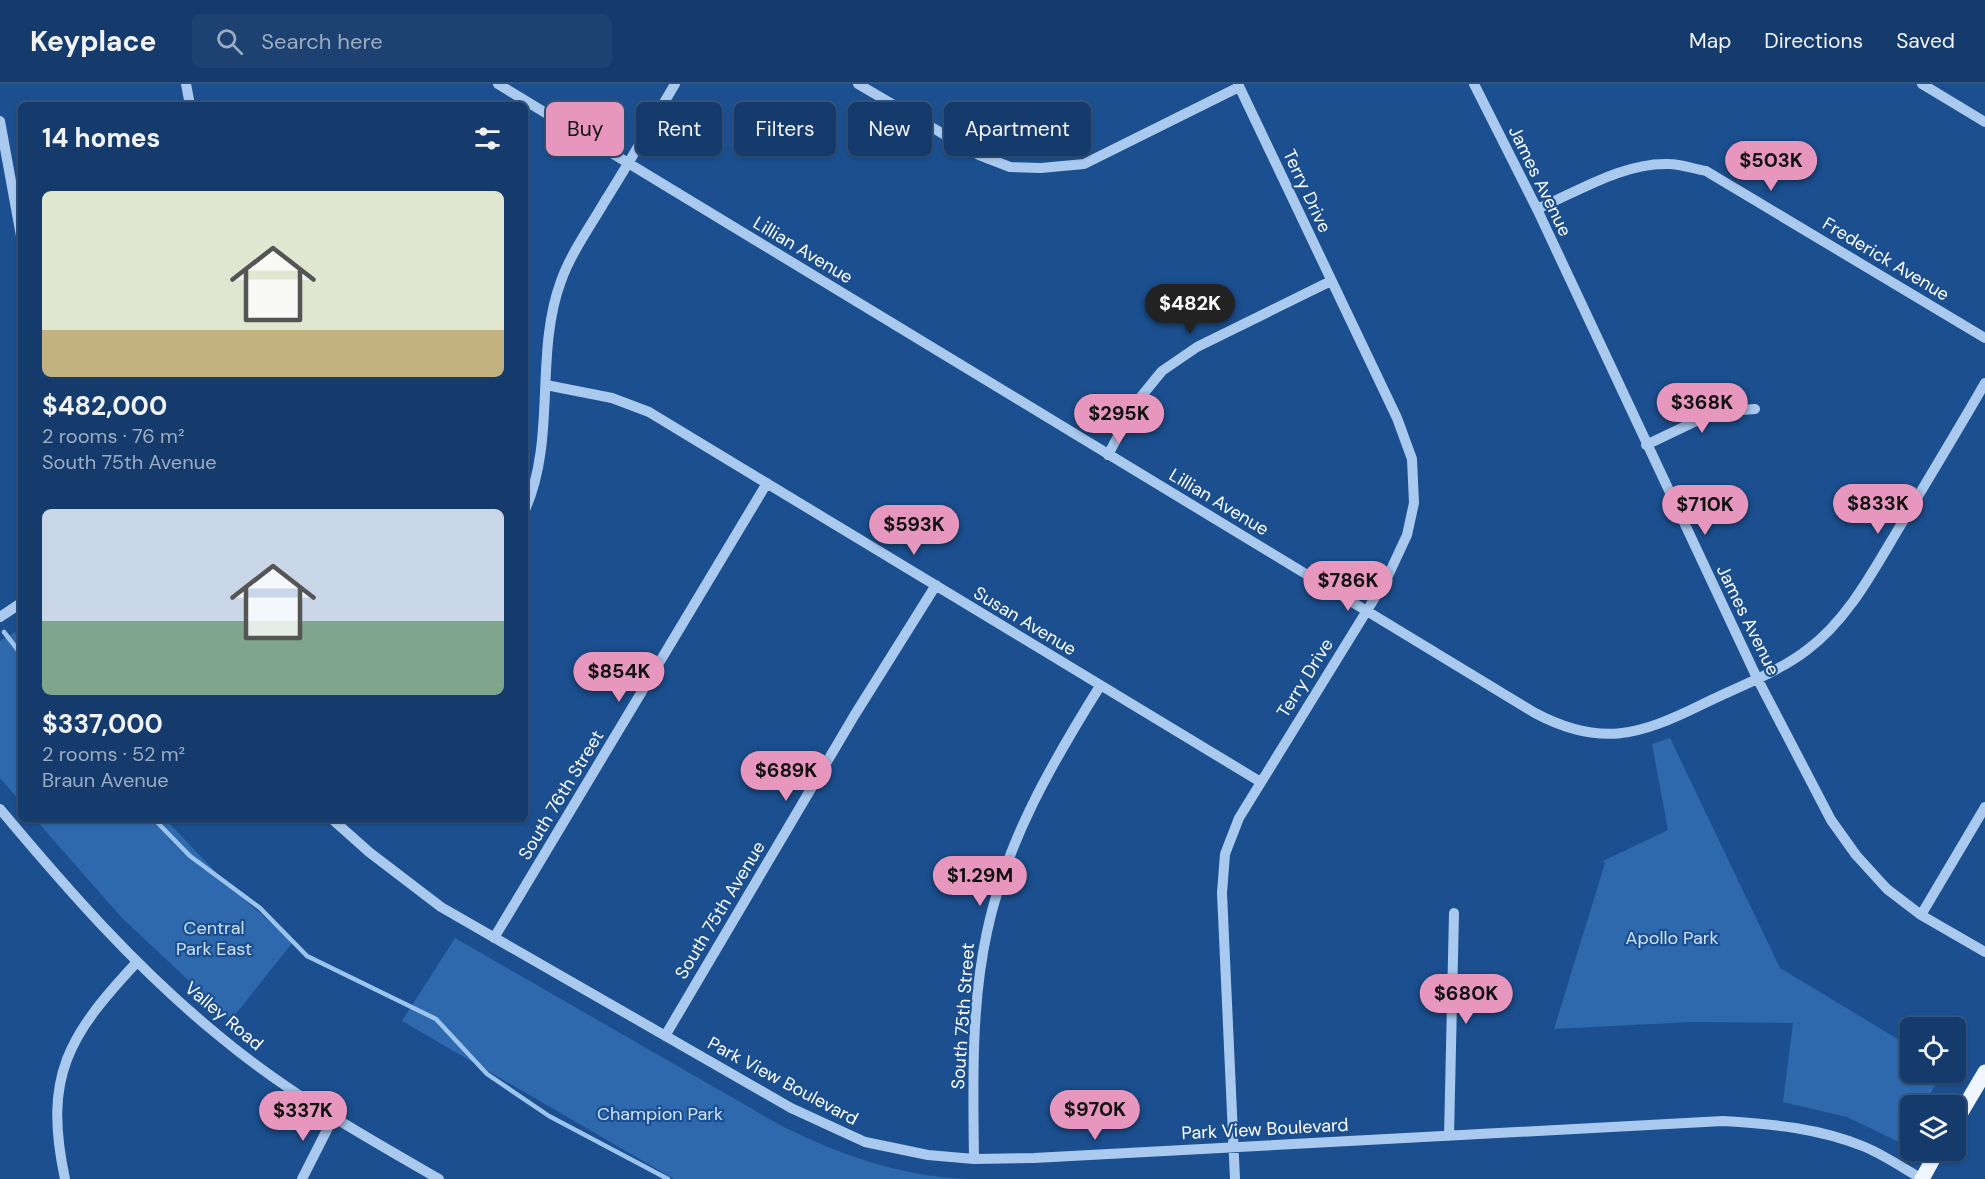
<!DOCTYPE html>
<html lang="en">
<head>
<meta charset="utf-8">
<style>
	body { margin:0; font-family:"DM Sans",sans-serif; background:#1d4271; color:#f1f3f6; height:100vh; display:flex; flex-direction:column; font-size:22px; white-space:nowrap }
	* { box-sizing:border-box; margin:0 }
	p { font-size:20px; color:#9dadc1 }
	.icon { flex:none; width:33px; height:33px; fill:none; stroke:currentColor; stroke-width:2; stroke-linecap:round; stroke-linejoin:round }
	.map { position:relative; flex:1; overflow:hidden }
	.panel { position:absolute; left:18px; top:18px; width:510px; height:720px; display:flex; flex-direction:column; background:#143b6b; border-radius:9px; box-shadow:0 2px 4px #0004,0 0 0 2px #33557e }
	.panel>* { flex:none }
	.top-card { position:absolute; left:546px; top:18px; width:570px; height:54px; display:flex; gap:12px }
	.tools { position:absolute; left:1900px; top:933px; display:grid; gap:12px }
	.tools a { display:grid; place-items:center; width:66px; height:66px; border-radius:9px; background:#143b6b; box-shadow:0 2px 4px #0004,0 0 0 2px #33557e; font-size:30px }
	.price { position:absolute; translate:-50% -51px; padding:0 14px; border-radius:21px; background:#e797bd; color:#111; font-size:20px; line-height:39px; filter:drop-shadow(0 2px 3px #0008) }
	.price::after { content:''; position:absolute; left:50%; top:36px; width:18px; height:14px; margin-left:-9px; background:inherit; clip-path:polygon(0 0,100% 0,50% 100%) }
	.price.selected { background:#222; color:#fff }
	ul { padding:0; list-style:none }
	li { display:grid; align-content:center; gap:12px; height:318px; padding:0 24px }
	li span { display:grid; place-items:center; height:186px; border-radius:9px; color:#555 }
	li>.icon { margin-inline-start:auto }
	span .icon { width:108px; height:108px; fill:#fffc; stroke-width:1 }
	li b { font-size:26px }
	h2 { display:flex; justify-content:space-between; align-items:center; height:72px; padding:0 24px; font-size:26px }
	.chip { padding:0 21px; border-radius:9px; background:#143b6b; box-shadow:0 2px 4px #0004,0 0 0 2px #33557e; font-size:21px; line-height:54px }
	.chip.selected { background:#e797bd; color:#111 }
	header { display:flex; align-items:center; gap:36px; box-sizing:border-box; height:84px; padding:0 30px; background:#143b6b; border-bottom:2px solid #33557e }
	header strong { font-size:28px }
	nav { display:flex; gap:33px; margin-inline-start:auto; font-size:21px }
	.search { width:420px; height:54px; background:#1d4271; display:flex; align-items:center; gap:15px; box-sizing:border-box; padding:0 21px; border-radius:9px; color:#9dadc1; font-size:22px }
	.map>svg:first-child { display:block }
</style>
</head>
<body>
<header>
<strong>Keyplace</strong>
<div class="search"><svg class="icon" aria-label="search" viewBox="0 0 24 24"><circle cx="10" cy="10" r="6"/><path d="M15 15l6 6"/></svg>Search here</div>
<nav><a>Map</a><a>Directions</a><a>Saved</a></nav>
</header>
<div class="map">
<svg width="1985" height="1095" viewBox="0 0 1985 1095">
	<rect width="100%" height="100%" fill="#1b4f8f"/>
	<path fill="#2e69ad" d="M 15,548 L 21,558 L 21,718 L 0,694 L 0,557 Z
		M 1670,654 L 1780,884 L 1911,963 L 1911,988 L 1943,989 L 1923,1021 L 1911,1022 L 1911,1042 L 1901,1059 L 1847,1033 L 1783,1018 L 1793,939 L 1692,938 L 1554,945 L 1605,779 L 1603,777 L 1668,746 L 1652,660 Z
		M 35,735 L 165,735 L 228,801 L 293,858 L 231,936 L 122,834 Z
		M 455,854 L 780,1041 C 840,1071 899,1092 967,1095 L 674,1095 L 402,937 Z"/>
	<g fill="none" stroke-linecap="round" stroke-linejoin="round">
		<path stroke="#9cc4f0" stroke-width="4.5" d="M 4,548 L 21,570
			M 154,735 L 190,772 L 260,824 L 307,872 L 436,935 L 487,990 L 549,1032 L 668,1095"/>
		<path stroke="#a9c9ee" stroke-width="10" d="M 186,0 L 190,21
			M 498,0 L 1535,629 C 1601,664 1640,651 1703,620 C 1737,603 1777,589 1807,566 C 1850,534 1875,483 1902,439 C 1930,392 1958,346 1985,299
			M 858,0 L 979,71 L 1010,83 L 1041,84 L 1084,80 L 1239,3
			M 1474,0 L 1537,125 L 1757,594 L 1831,736 L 1856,771 L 1887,805 L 1921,831 L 1985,868
			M 1922,0 L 1985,38
			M 0,37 L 21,152
			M 1537,125 C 1577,108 1624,78 1669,80 C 1681,80 1694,85 1706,87 L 1985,254
			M 546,301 L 612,314 L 649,328 L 1259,697
			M 1646,361 L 1715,328 L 1755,325
			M 1108,371 L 1135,320 L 1162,287 L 1197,263 L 1331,197
			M 525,426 C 557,354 534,270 561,197 C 571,169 590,143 605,117 C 629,79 652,39 675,0
			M 0,533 L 21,519
			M 0,725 C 67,805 136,884 218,951 C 286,1008 362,1051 439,1095
			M 332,735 L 369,768 L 441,823 L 791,1024 L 865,1058 L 928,1071 L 974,1075 L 1034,1074 L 1723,1037 C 1772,1040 1819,1044 1865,1063 C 1884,1071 1903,1084 1922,1095
			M 1921,831 L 1985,723
			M 494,854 L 767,399
			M 665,952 L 854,632 L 936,501
			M 1449,1052 L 1454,829
			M 974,1075 C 973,1000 971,921 987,848 C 1006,758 1052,679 1100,602
			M 65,1095 C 43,992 68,952 137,878
			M 302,1095 L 333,1034
			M 1235,1095 L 1222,809 L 1225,770 L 1239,734 L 1387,494 L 1407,451 L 1414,419 L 1412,375 L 1397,334 L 1238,0"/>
		<path stroke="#f0f6ff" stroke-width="15" d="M 1956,1037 L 1985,988
			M 1922,1095 L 1938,1066"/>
	</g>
	<g text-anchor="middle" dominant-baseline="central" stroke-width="4.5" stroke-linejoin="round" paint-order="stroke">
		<g font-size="18" fill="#fff" stroke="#1b4f8f">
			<text transform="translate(1540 97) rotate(64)">James Avenue</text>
			<text transform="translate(1307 107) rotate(65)">Terry Drive</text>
			<text transform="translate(803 166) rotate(31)">Lillian Avenue</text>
			<text transform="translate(1886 175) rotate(31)">Frederick Avenue</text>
			<text transform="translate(1219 418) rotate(31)">Lillian Avenue</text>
			<text transform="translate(1748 536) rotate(64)">James Avenue</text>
			<text transform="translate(1025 537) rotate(31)">Susan Avenue</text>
			<text transform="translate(1305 594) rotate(-58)">Terry Drive</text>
			<text transform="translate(561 711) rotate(-59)">South 76th Street</text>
			<text transform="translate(720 826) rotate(-59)">South 75th Avenue</text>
			<text transform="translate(224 932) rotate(40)">Valley Road</text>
			<text transform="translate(963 932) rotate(-86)">South 75th Street</text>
			<text transform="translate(783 997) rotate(28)">Park View Boulevard</text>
			<text transform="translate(1265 1045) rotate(-3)">Park View Boulevard</text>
		</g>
		<g font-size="18" fill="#cfe3fa" stroke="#1b4f8f">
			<text x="214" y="844">Central<tspan x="214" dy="21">Park East</tspan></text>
			<text x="1672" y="854">Apollo Park</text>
			<text x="660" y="1030">Champion Park</text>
		</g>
	</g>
</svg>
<div class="tools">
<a><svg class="icon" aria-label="locate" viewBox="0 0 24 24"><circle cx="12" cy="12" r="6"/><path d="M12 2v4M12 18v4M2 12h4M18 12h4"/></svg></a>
<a><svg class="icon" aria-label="layers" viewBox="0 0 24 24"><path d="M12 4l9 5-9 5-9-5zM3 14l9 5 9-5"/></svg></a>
</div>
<b class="price" style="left:1771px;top:108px">$503K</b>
<b class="price selected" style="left:1190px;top:251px">$482K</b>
<b class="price" style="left:1702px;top:350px">$368K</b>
<b class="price" style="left:1119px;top:361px">$295K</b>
<b class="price" style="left:1878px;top:451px">$833K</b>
<b class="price" style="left:1705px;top:452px">$710K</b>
<b class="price" style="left:914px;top:472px">$593K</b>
<b class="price" style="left:1348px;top:528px">$786K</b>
<b class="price" style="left:619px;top:619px">$854K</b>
<b class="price" style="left:786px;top:718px">$689K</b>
<b class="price" style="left:980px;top:823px">$1.29M</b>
<b class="price" style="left:1466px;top:941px">$680K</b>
<b class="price" style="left:1095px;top:1057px">$970K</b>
<b class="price" style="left:303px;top:1058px">$337K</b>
<div class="top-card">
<a class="chip selected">Buy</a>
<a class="chip">Rent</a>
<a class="chip">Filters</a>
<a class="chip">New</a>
<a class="chip">Apartment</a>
</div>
<section class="panel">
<h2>14 homes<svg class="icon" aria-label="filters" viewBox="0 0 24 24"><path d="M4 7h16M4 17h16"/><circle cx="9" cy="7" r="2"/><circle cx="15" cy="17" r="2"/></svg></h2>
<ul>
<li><span style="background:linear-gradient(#dfe7d0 75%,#c2b280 0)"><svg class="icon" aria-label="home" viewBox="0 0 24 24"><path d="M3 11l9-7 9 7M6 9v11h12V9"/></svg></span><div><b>$482,000</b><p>2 rooms · 76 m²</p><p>South 75th Avenue</p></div></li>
<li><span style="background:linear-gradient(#c9d6e8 60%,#7fa58c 0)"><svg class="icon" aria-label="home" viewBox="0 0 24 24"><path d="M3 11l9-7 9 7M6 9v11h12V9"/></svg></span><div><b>$337,000</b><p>2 rooms · 52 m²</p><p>Braun Avenue</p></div></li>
</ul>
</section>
</div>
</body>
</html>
